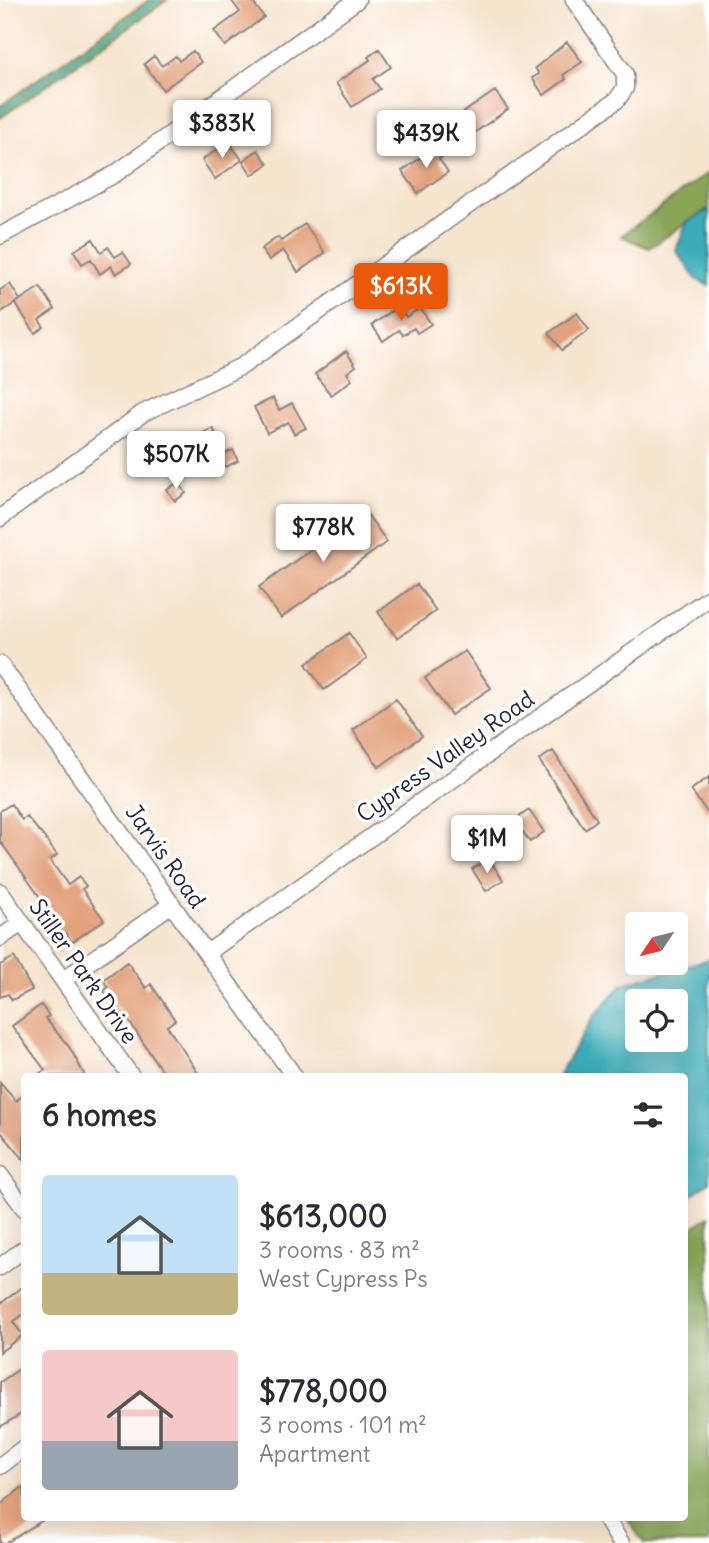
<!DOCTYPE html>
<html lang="en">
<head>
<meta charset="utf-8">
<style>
	body { margin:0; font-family:Delius,sans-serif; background:#f2f2f3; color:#2b2b33; height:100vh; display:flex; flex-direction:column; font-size:26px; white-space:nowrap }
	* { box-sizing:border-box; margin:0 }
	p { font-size:23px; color:#7c7c81 }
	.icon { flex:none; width:38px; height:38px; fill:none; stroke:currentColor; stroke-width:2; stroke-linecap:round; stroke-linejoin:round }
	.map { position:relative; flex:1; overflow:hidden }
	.details { position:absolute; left:21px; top:1073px; width:667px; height:448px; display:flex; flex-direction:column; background:#fff; border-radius:7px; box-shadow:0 7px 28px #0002 }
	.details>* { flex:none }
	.needle { width:46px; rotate:235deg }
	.controls { position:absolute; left:625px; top:912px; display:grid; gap:14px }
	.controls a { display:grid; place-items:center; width:63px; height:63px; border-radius:7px; background:#fff; box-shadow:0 7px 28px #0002; font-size:35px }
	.price { position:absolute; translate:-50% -60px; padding:0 16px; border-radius:7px; background:#fff; color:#222; font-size:23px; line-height:46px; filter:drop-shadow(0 2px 4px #0008) }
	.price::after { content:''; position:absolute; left:50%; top:42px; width:21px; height:16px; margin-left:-10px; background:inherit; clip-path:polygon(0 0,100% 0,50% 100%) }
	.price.on { background:#ea580c; color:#fff }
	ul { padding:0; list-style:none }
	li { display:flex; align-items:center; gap:21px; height:175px; padding:0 21px }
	li span { display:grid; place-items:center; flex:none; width:196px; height:140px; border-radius:7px; color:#555 }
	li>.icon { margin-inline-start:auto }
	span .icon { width:84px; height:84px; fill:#fffc; stroke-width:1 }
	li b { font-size:30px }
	h2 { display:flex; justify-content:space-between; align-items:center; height:84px; padding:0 21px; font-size:30px }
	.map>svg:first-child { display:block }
</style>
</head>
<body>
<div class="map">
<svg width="709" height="1543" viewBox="0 0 709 1543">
	<rect width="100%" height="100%" fill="#fff"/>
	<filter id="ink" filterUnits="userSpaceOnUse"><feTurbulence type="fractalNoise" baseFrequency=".0143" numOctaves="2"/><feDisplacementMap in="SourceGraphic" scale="14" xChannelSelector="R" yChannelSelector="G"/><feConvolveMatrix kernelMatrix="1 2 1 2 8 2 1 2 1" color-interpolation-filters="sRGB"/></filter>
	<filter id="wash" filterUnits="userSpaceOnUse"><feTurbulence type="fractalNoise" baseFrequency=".00686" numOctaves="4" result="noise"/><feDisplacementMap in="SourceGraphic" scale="28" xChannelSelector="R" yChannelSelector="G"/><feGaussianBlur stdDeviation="1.57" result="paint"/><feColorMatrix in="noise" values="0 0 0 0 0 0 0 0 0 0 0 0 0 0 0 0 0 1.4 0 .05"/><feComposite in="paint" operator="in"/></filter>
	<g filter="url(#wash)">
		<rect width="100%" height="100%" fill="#f6e4cd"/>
		<path fill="#8aa557" stroke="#566449" stroke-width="2" d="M 149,0 L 167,0 L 0,118 L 0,106 Z
			M 709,172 L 709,208 L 649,248 L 621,236 Z
			M 709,1216 L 709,1543 L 644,1543 L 626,1517 L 684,1517 L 684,1234 Z"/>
		<path fill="#3bacb7" stroke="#2e6779" stroke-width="2" fill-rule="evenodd" d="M 709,210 L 709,286 L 696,279 L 676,250 L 687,222 Z
			M 709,959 L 709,1182 L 684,1200 L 684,1076 L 558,1076 L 594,1016 L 623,984 ZM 637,1001 L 676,1001 L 676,1040 L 637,1040 Z"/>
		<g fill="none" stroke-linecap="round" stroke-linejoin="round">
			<path stroke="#3bacb7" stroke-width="3.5" d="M 0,112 L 158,0"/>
		</g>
		<g id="blocks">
			<path fill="#e3a27d" d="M 231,0 L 251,0 L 264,17 L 225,46 L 214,31 L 240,12 Z
				M 567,42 L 582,62 L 563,75 L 566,79 L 544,95 L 532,78 L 539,74 L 535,68 Z
				M 379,49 L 391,67 L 373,79 L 380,89 L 352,107 L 336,83 L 370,60 L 368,57 Z
				M 193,51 L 201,62 L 163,90 L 144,64 L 154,56 L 162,66 L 176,56 L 179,61 Z
				M 495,91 L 508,109 L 470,136 L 463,125 L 469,121 L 464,112 Z
				M 229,142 L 242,160 L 215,179 L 202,160 Z
				M 437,146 L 444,156 L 439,159 L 448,172 L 418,193 L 402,171 Z
				M 258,150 L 268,164 L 252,175 L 243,161 Z
				M 305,224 L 325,253 L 298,272 L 283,250 L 269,260 L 261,249 L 278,237 L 281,241 Z
				M 93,239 L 101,252 L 108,247 L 115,257 L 123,252 L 131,264 L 116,274 L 111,266 L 100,274 L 91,259 L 82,264 L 74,251 Z
				M 10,284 L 20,300 L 0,313 L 0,290 Z
				M 40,287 L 55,309 L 39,320 L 44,327 L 35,333 L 15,303 Z
				M 399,306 L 406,317 L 420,308 L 431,324 L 417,333 L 414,328 L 403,335 L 399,330 L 383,341 L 372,325 Z
				M 577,313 L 589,330 L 562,350 L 549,333 Z
				M 346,351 L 356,366 L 347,373 L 352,380 L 331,395 L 315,374 Z
				M 273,398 L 279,410 L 292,403 L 306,428 L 294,434 L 288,422 L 267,433 L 254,407 Z
				M 213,428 L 221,447 L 194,460 L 186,441 Z
				M 233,450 L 238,461 L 226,467 L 220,456 Z
				M 178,482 L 186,493 L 175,501 L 167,490 Z
				M 365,511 L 387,542 L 281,618 L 259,587 Z
				M 417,584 L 436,611 L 397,638 L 378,612 Z
				M 349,633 L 367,659 L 324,690 L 306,664 Z
				M 465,651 L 491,688 L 451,715 L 425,678 Z
				M 396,699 L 422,736 L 379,767 L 353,730 Z
				M 553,751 L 597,820 L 585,829 L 539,760 Z
				M 709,777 L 709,815 L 691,790 Z
				M 11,804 L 22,820 L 27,817 L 44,837 L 57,855 L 50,860 L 68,885 L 79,877 L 86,886 L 82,889 L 104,920 L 72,942 L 66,933 L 63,935 L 57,926 L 59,924 L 0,841 L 0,811 Z
				M 529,810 L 544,832 L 530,842 L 515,820 Z
				M 489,859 L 503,880 L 486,891 L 472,869 Z
				M 14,957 L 32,990 L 12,1000 L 8,994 L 0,997 L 0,965 Z
				M 127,962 L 146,988 L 151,984 L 175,1020 L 167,1026 L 200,1076 L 165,1076 L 129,1021 L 104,991 L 108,987 L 103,980 Z
				M 41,1005 L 49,1016 L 45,1018 L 70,1048 L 85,1076 L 36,1076 L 45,1070 L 12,1026 Z
				M 0,1083 L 16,1101 L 24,1095 L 24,1160 L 0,1131 Z
				M 24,1286 L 24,1314 L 13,1322 L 23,1335 L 0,1352 L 0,1304 Z
				M 24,1366 L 24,1412 L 0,1427 L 0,1382 Z
				M 24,1486 L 24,1517 L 48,1517 L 6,1543 L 0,1543 L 0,1505 Z"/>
		</g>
	</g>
	<g filter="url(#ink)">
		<use href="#blocks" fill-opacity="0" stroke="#8c8384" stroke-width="2"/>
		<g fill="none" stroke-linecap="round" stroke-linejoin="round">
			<g stroke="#8c8384" stroke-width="19">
				<path id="minor" d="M 0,236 L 115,174 L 357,0
					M 0,518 L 143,413 L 242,366 L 617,100 L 625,88 L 625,74 L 574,0
					M 0,664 L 294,1076
					M 0,892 L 131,1076
					M 0,938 L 22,923
					M 207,953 L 709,598
					M 63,980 L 172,904
					M 0,1175 L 24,1208
					M 0,1267 L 24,1249
					M 0,1466 L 24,1448
					M 605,1517 L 621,1543"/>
			</g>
			<use href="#minor" stroke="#fff" stroke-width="16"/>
		</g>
	</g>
	<g text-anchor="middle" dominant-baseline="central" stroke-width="7" stroke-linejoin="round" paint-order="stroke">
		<g font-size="23" fill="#22223b" stroke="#fff">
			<text transform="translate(445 756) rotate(-35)">Cypress Valley Road</text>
			<text transform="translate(166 856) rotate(55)">Jarvis Road</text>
			<text transform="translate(84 971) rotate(55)">Stiller Park Drive</text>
		</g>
	</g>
</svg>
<div class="controls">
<a><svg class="needle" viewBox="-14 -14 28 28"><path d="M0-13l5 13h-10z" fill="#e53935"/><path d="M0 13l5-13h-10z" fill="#7c7c81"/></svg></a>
<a><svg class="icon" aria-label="locate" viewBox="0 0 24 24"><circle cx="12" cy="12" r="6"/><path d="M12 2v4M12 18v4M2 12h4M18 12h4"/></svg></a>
</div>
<b class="price" style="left:222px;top:160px">$383K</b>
<b class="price" style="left:426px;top:170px">$439K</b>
<b class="price on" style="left:401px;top:323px">$613K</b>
<b class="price" style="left:176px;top:491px">$507K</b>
<b class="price" style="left:323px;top:564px">$778K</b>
<b class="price" style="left:487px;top:875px">$1M</b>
<section class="details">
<h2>6 homes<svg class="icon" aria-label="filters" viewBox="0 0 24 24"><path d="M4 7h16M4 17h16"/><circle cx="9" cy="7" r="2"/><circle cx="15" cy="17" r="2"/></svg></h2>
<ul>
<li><span style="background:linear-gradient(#bfe0f5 70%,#c2b280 0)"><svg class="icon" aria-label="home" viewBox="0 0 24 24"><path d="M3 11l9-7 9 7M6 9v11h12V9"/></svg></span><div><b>$613,000</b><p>3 rooms · 83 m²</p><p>West Cypress Ps</p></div></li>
<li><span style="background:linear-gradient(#f6c9c9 65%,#9aa5b1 0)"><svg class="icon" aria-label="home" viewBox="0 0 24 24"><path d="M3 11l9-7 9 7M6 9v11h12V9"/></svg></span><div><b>$778,000</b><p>3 rooms · 101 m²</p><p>Apartment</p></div></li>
</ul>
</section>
</div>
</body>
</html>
